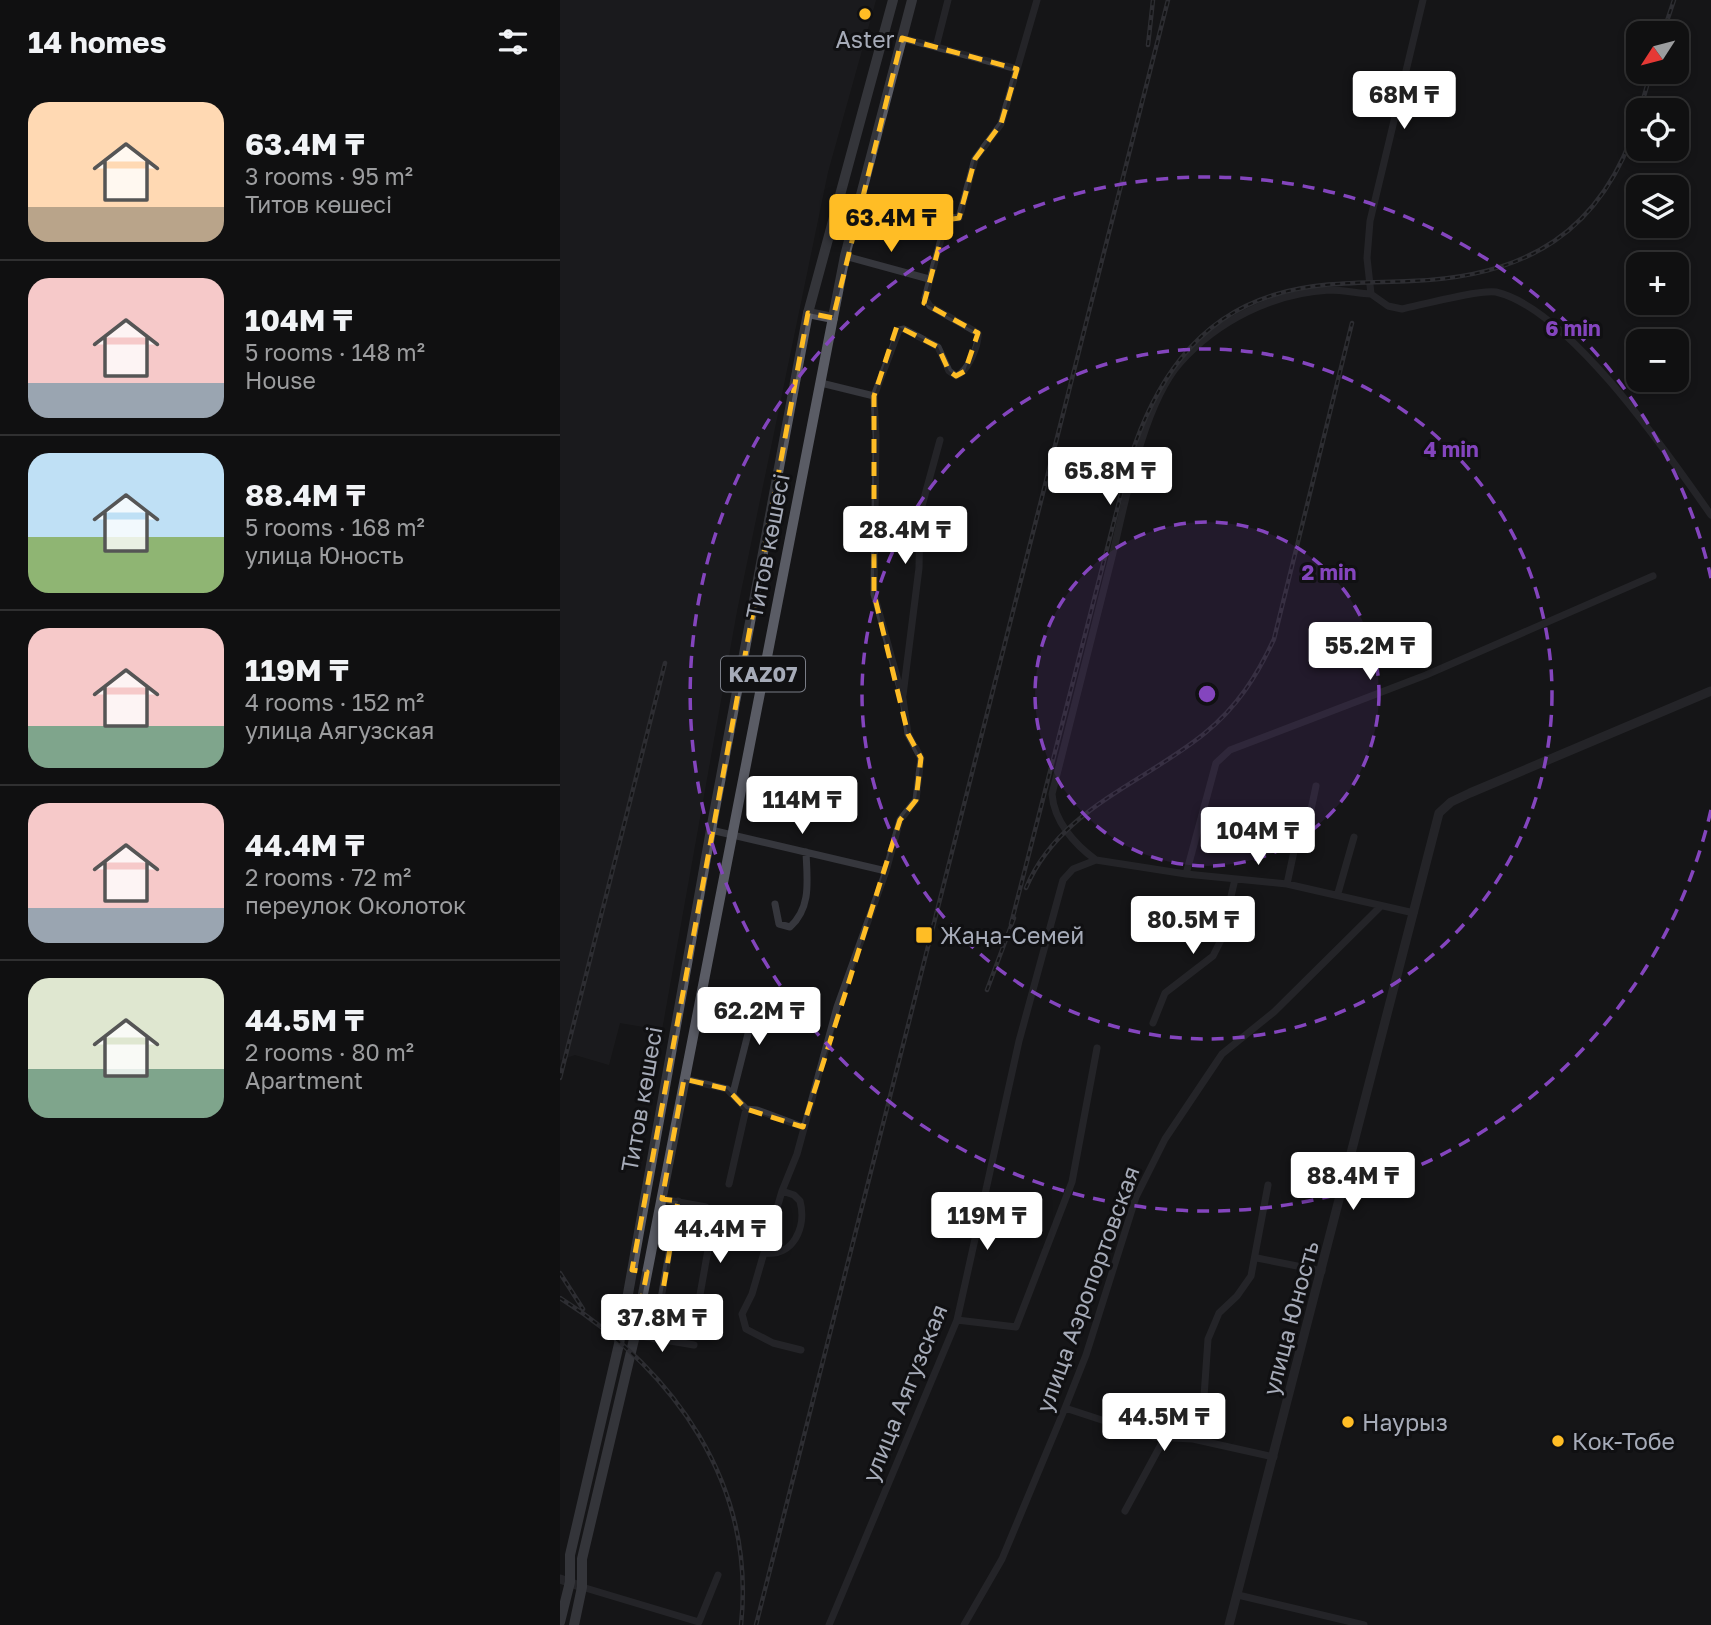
<!DOCTYPE html>
<html lang="en">
<head>
<meta charset="utf-8">
<style>
	body { margin:0; font-family:"Golos Text",sans-serif; background:#19191a; color:#f1f3f6; height:100vh; display:flex; flex-direction:column; font-size:26px; white-space:nowrap }
	* { box-sizing:border-box; margin:0 }
	p { font-size:23px; color:#9c9d9f }
	.icon { flex:none; width:38px; height:38px; fill:none; stroke:currentColor; stroke-width:2; stroke-linecap:round; stroke-linejoin:round }
	.map { position:relative; flex:1; overflow:hidden }
	.drawer { display:flex; flex-direction:column; background:#101011; width:560px }
	.drawer>* { flex:none }
	.needle { width:46px; rotate:234deg }
	.buttons { position:absolute; left:1066px; top:21px; display:grid; gap:14px }
	.buttons a { display:grid; place-items:center; width:63px; height:63px; border-radius:14px; background:#101011; box-shadow:0 4px 10px #0003,0 0 0 2px #303031; font-size:35px }
	.price { position:absolute; translate:-50% -60px; padding:0 16px; border-radius:7px; background:#fff; color:#222; font-size:23px; line-height:46px; filter:drop-shadow(0 2px 4px #0008) }
	.price::after { content:''; position:absolute; left:50%; top:42px; width:21px; height:16px; margin-left:-10px; background:inherit; clip-path:polygon(0 0,100% 0,50% 100%) }
	.price.current { background:#ffbd25; color:#111 }
	ul { padding:0; list-style:none }
	li { display:flex; align-items:center; gap:21px; height:175px; padding:0 28px }
	li+li { border-top:2px solid #303031 }
	li span { display:grid; place-items:center; flex:none; width:196px; height:140px; border-radius:21px; color:#555 }
	li>.icon { margin-inline-start:auto }
	span .icon { width:84px; height:84px; fill:#fffc; stroke-width:1 }
	li b { font-size:30px }
	h2 { display:flex; justify-content:space-between; align-items:center; height:84px; padding:0 28px; font-size:30px }
	main { display:flex; flex:1; min-height:0 }
	.map>svg:first-child { display:block }
</style>
</head>
<body>
<main>
<section class="drawer">
<h2>14 homes<svg class="icon" aria-label="filters" viewBox="0 0 24 24"><path d="M4 7h16M4 17h16"/><circle cx="9" cy="7" r="2"/><circle cx="15" cy="17" r="2"/></svg></h2>
<ul>
<li><span style="background:linear-gradient(#ffd9b3 75%,#b9a48a 0)"><svg class="icon" aria-label="home" viewBox="0 0 24 24"><path d="M3 11l9-7 9 7M6 9v11h12V9"/></svg></span><div><b>63.4M ₸</b><p>3 rooms · 95 m²</p><p>Титов көшесі</p></div></li>
<li><span style="background:linear-gradient(#f6c9c9 75%,#9aa5b1 0)"><svg class="icon" aria-label="home" viewBox="0 0 24 24"><path d="M3 11l9-7 9 7M6 9v11h12V9"/></svg></span><div><b>104M ₸</b><p>5 rooms · 148 m²</p><p>House</p></div></li>
<li><span style="background:linear-gradient(#bfe0f5 60%,#8fb573 0)"><svg class="icon" aria-label="home" viewBox="0 0 24 24"><path d="M3 11l9-7 9 7M6 9v11h12V9"/></svg></span><div><b>88.4M ₸</b><p>5 rooms · 168 m²</p><p>улица Юность</p></div></li>
<li><span style="background:linear-gradient(#f6c9c9 70%,#7fa58c 0)"><svg class="icon" aria-label="home" viewBox="0 0 24 24"><path d="M3 11l9-7 9 7M6 9v11h12V9"/></svg></span><div><b>119M ₸</b><p>4 rooms · 152 m²</p><p>улица Аягузская</p></div></li>
<li><span style="background:linear-gradient(#f6c9c9 75%,#9aa5b1 0)"><svg class="icon" aria-label="home" viewBox="0 0 24 24"><path d="M3 11l9-7 9 7M6 9v11h12V9"/></svg></span><div><b>44.4M ₸</b><p>2 rooms · 72 m²</p><p>переулок Околоток</p></div></li>
<li><span style="background:linear-gradient(#dfe7d0 65%,#7fa58c 0)"><svg class="icon" aria-label="home" viewBox="0 0 24 24"><path d="M3 11l9-7 9 7M6 9v11h12V9"/></svg></span><div><b>44.5M ₸</b><p>2 rooms · 80 m²</p><p>Apartment</p></div></li>
</ul>
</section>
<div class="map">
<svg width="1151" height="1625" viewBox="0 0 1151 1625">
	<rect width="100%" height="100%" fill="#151517"/>
	<path fill="#212124" d="M 0,0 L 316,0 L 268,172 L 177,611 L 102,1030 L 60,1023 L 49,1065 L 15,1055 L 0,1060 Z"/>
	<g fill="none" stroke-linecap="round" stroke-linejoin="round">
		<path stroke="#36373d" stroke-width="7" d="M 863,0 L 810,221 L 807,258 L 811,294 L 828,306 L 842,309 C 861,305 920,289 936,292 C 1009,309 1108,454 1151,515
			M 342,38 L 376,47 L 388,0
			M 376,47 L 457,69
			M 285,256 L 369,279
			M 811,294 C 797,293 783,290 769,290 C 713,293 657,321 620,363 C 583,405 565,503 552,557 C 532,636 512,715 492,794 C 494,821 514,844 536,860 L 626,874 L 727,884 L 854,913
			M 261,383 L 314,396
			M 343,695 L 359,568 L 360,513 L 380,440
			M 151,830 L 326,871
			M 626,874 L 656,763 L 670,750 L 866,675 L 1093,576
			M 727,884 L 737,837 L 749,819 L 756,786
			M 778,893 L 794,837
			M 215,904 L 219,924 L 230,927 C 252,907 247,879 246,852
			M 593,1023 L 605,993 L 653,956 L 661,940 L 675,879
			M 124,1079 L 167,1089 L 186,1109 L 197,1110 L 243,1127
			M 173,1093 L 193,1014 C 201,1004 212,1008 222,1002
			M 169,1184 L 186,1109
			M 205,1253 C 233,1257 247,1227 240,1201 L 234,1195 L 222,1191
			M 697,1258 L 762,1271
			M 79,1314 L 123,1315 L 131,1314 L 138,1306 L 154,1216 L 146,1207 L 102,1199
			M 397,1320 L 456,1327 L 512,1182 L 537,1048
			M 75,1335 L 134,1345
			M 94,1339 L 118,1201
			M 241,1350 L 213,1343 L 186,1329 L 182,1314 L 192,1294 L 222,1191 L 237,1154 L 277,1007 L 326,871 L 340,820 L 356,800 L 361,758 L 348,734 L 343,699 L 314,594 L 316,436 L 314,396 L 339,330 L 344,329 L 378,347 L 389,371 L 396,376 C 408,372 419,345 418,333 L 370,306 L 365,298 L 387,217 L 399,218 L 415,159 L 441,124 L 477,0
			M 505,1408 L 594,1437 L 633,1439 L 714,1457
			M 641,1440 L 648,1339 L 659,1313 L 677,1296 L 691,1276 L 708,1185
			M 565,1511 L 604,1439
			M 22,1587 L 139,1622 L 158,1575
			M 678,1595 L 804,1625
			M 269,1625 L 397,1320 L 459,1041 L 503,880 L 513,869 L 536,860
			M 404,1625 L 442,1559 L 505,1408 L 526,1355 L 576,1197 L 605,1139 L 662,1054 L 714,1012 L 820,907"/>
		<path stroke="#36373d" stroke-width="9" d="M 0,1579 L 22,1587
			M 669,1625 L 879,813 L 891,802 L 910,793 L 1151,691"/>
		<path stroke="#52535c" stroke-width="10" d="M 248,313 L 273,318"/>
		<path stroke="#5a5c65" stroke-width="10" d="M 0,1622 L 10,1582 L 10,1555 L 59,1344 L 151,830 L 248,313 L 333,0
			M 14,1625 L 22,1587 L 22,1559 L 75,1335 L 285,256 L 352,0"/>
		<g stroke="#494b52" stroke-width="4.5">
			<path id="rail" d="M 1103,33 L 1114,0
				M 588,45 L 593,0
				M 1080,110 L 1091,72
				M 466,888 C 499,809 584,783 645,733 C 677,707 697,676 714,639 L 792,323
				M 451,924 L 570,459 C 594,384 635,319 714,295 C 758,281 806,283 851,281 C 966,277 1043,232 1078,119
				M 427,990 L 454,918
				M 0,1078 L 105,663
				M 0,1273 L 23,1309
				M 0,1298 C 115,1371 196,1484 181,1625
				M 196,1625 L 608,0"/>
		</g>
		<use href="#rail" stroke="#101012" stroke-width="2" stroke-dasharray="5" stroke-linecap="butt"/>
	</g>
	<path d="M0 0H1151V1625H0ZM 342,38 L 457,69 L 441,124 L 415,159 L 399,218 L 386,220 L 364,303 L 418,333 L 405,371 L 396,376 L 389,371 L 378,347 L 337,326 L 314,396 L 314,594 L 348,734 L 361,758 L 356,800 L 340,820 L 243,1127 L 186,1109 L 167,1089 L 124,1079 L 102,1199 L 118,1201 L 99,1314 L 79,1314 L 87,1272 L 72,1270 L 248,313 L 273,318 Z" fill="#151517" fill-opacity=".55" fill-rule="evenodd"/>
	<path fill="none" stroke="#ffbd25" stroke-width="5" stroke-dasharray="14 9" stroke-linejoin="round" d="M 342,38 L 457,69 L 441,124 L 415,159 L 399,218 L 386,220 L 364,303 L 418,333 L 405,371 L 396,376 L 389,371 L 378,347 L 337,326 L 314,396 L 314,594 L 348,734 L 361,758 L 356,800 L 340,820 L 243,1127 L 186,1109 L 167,1089 L 124,1079 L 102,1199 L 118,1201 L 99,1314 L 79,1314 L 87,1272 L 72,1270 L 248,313 L 273,318 Z"/>
	<circle cx="647" cy="694" r="172" fill="#8445be" fill-opacity=".12"/>
	<g fill="none" stroke="#8445be" stroke-width="3.5" stroke-dasharray="12 9">
		<circle cx="647" cy="694" r="172"/>
		<circle cx="647" cy="694" r="345"/>
		<path d="M1151 810A517 517 0 1 1 1151 578"/>
	</g>
	<g fill="#ffbd25" stroke="#101012" stroke-width="2.5">
		<circle cx="305" cy="14" r="7"/>
		<rect x="355" y="926" width="18" height="18" rx="3.5"/>
		<circle cx="788" cy="1422" r="7"/>
		<circle cx="998" cy="1441" r="7"/>
	</g>
	<g text-anchor="middle" dominant-baseline="central" stroke-width="6" stroke-linejoin="round" paint-order="stroke">
		<rect fill="#101012" stroke="#797c86" stroke-width="2" x="161" y="656.5" width="84" height="35" rx="5"/>
		<g font-size="21" font-weight="bold" fill="#a6abb8">
			<text x="203" y="674">KAZ07</text>
		</g>
		<g font-size="23" fill="#a6abb8" stroke="#101012" text-anchor="start">
			<text x="305" y="39" text-anchor="middle">Aster</text>
			<text x="380" y="935">Жаңа-Семей</text>
			<text x="802" y="1422">Наурыз</text>
			<text x="1012" y="1441">Кок-Тобе</text>
		</g>
		<g font-size="23" fill="#a6abb8" stroke="#101012">
			<text transform="translate(207 546) rotate(-79)">Титов көшесі</text>
			<text transform="translate(81 1099) rotate(-80)">Титов көшесі</text>
			<text transform="translate(527 1289) rotate(-70)">улица Аэропортовская</text>
			<text transform="translate(730 1318) rotate(-75)">улица Юность</text>
			<text transform="translate(344 1393) rotate(-68)">улица Аягузская</text>
		</g>
	</g>
	<circle cx="647" cy="694" r="10" fill="#8445be" stroke="#101012" stroke-width="3.5"/>
	<g font-size="21" text-anchor="middle" font-weight="bold" fill="#8445be" stroke="#101012" stroke-width="6" stroke-linejoin="round" paint-order="stroke">
		<text x="1013" y="336">6 min</text>
		<text x="891" y="457">4 min</text>
		<text x="769" y="580">2 min</text>
	</g>
</svg>
<div class="buttons">
<a><svg class="needle" viewBox="-14 -14 28 28"><path d="M0-13l5 13h-10z" fill="#e53935"/><path d="M0 13l5-13h-10z" fill="#9c9d9f"/></svg></a>
<a><svg class="icon" aria-label="locate" viewBox="0 0 24 24"><circle cx="12" cy="12" r="6"/><path d="M12 2v4M12 18v4M2 12h4M18 12h4"/></svg></a>
<a><svg class="icon" aria-label="layers" viewBox="0 0 24 24"><path d="M12 4l9 5-9 5-9-5zM3 14l9 5 9-5"/></svg></a>
<a>+</a>
<a>−</a>
</div>
<b class="price" style="left:844px;top:131px">68M ₸</b>
<b class="price current" style="left:331px;top:254px">63.4M ₸</b>
<b class="price" style="left:550px;top:507px">65.8M ₸</b>
<b class="price" style="left:345px;top:566px">28.4M ₸</b>
<b class="price" style="left:810px;top:682px">55.2M ₸</b>
<b class="price" style="left:242px;top:836px">114M ₸</b>
<b class="price" style="left:698px;top:867px">104M ₸</b>
<b class="price" style="left:633px;top:956px">80.5M ₸</b>
<b class="price" style="left:199px;top:1047px">62.2M ₸</b>
<b class="price" style="left:793px;top:1212px">88.4M ₸</b>
<b class="price" style="left:427px;top:1252px">119M ₸</b>
<b class="price" style="left:160px;top:1265px">44.4M ₸</b>
<b class="price" style="left:102px;top:1354px">37.8M ₸</b>
<b class="price" style="left:604px;top:1453px">44.5M ₸</b>
</div>
</main>
</body>
</html>
